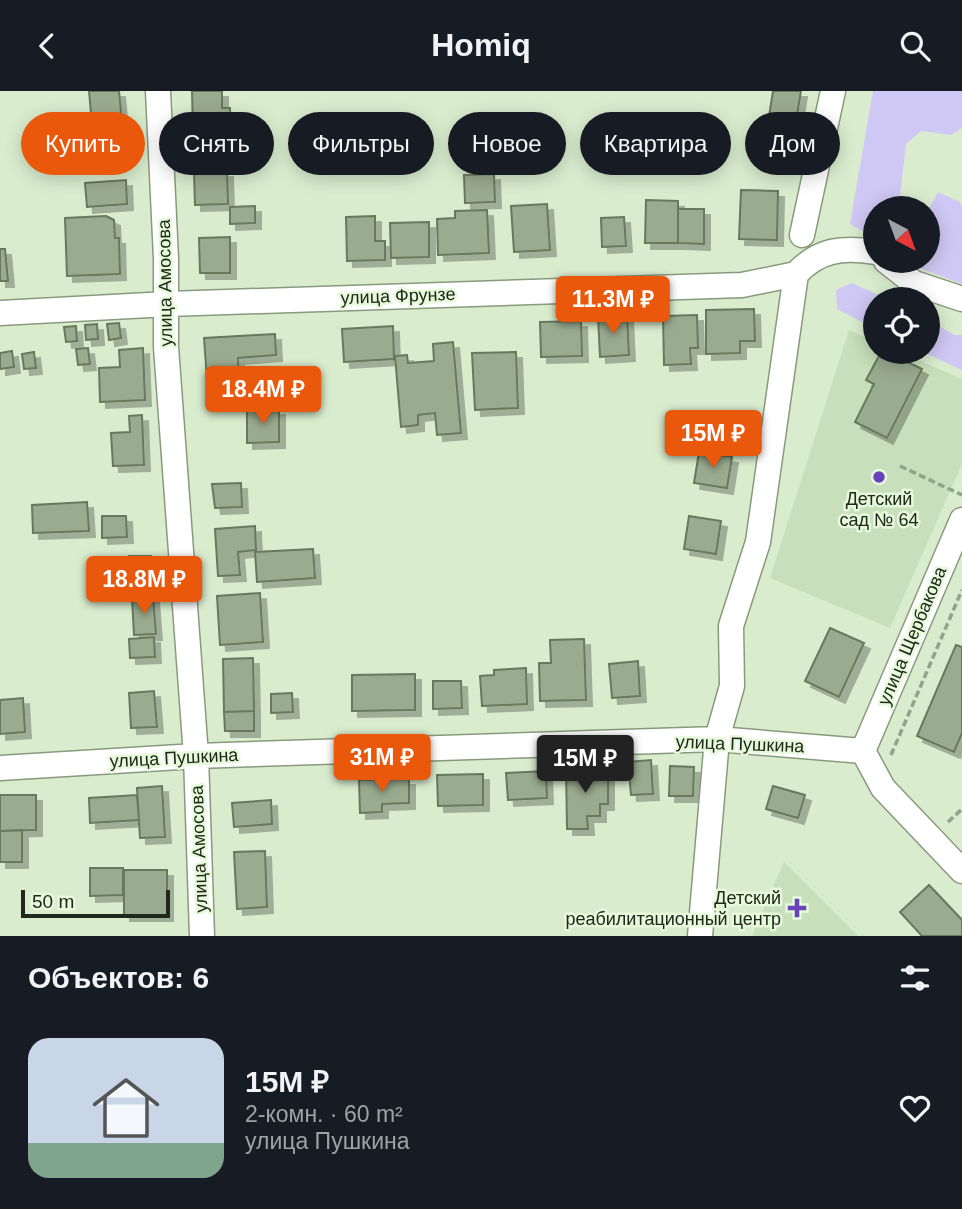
<!DOCTYPE html>
<html lang="ru">
<head>
<meta charset="utf-8">
<style>
	body { margin:0; font-family:Helvetica,sans-serif; background:#242831; color:#f1f3f6; height:100vh; display:flex; flex-direction:column; font-size:26px; white-space:nowrap }
	* { box-sizing:border-box; margin:0 }
	p { font-size:23px; color:#9ea1a6 }
	.icon { flex:none; width:38px; height:38px; fill:none; stroke:currentColor; stroke-width:2; stroke-linecap:round; stroke-linejoin:round }
	.map { position:relative; height:845px; overflow:hidden }
	.details { display:flex; flex-direction:column; background:#171b24; flex:1 }
	.details>* { flex:none }
	.top-card { position:absolute; left:21px; top:21px; width:920px; height:63px; display:flex; gap:14px }
	.needle { width:46px; rotate:139deg }
	.buttons { position:absolute; left:863px; top:105px; display:grid; gap:14px }
	.buttons a { display:grid; place-items:center; width:77px; height:77px; border-radius:50%; background:#171b24; box-shadow:0 4px 18px #0003; font-size:35px }
	.scale { position:absolute; left:21px; bottom:18px; width:149px; box-sizing:border-box; padding-left:7px; border:4px solid #20271b; border-top:0; font-size:19px; line-height:24px; white-space:nowrap; color:#20271b; -webkit-text-stroke:5px #e6fadb; paint-order:stroke }
	.price { position:absolute; translate:-50% -60px; padding:0 16px; border-radius:7px; background:#ea580c; color:#fff; font-size:23px; line-height:46px; filter:drop-shadow(0 2px 4px #0008) }
	.price::after { content:''; position:absolute; left:50%; top:42px; width:21px; height:16px; margin-left:-10px; background:inherit; clip-path:polygon(0 0,100% 0,50% 100%) }
	.price.selected { background:#222; color:#fff }
	ul { padding:0; list-style:none }
	li { display:flex; align-items:center; gap:21px; height:175px; padding:0 28px }
	li span { display:grid; place-items:center; flex:none; width:196px; height:140px; border-radius:21px; color:#555 }
	li>.icon { margin-inline-start:auto }
	span .icon { width:84px; height:84px; fill:#fffc; stroke-width:1 }
	li b { font-size:30px }
	h2 { display:flex; justify-content:space-between; align-items:center; height:84px; padding:0 28px; font-size:30px }
	.tag { padding:0 24px; border-radius:32px; background:#171b24; box-shadow:0 4px 18px #0003; font-size:24px; line-height:63px }
	.tag.selected { background:#ea580c; color:#fff }
	header { display:flex; justify-content:space-between; align-items:center; height:91px; padding:0 28px; background:#171b24; font-size:32px; font-weight:600 }
	.map>svg:first-child { display:block }
</style>
</head>
<body>
<header><svg class="icon" aria-label="back" viewBox="0 0 24 24"><path d="M15 5l-7 7 7 7"/></svg>Homiq<svg class="icon" aria-label="search" viewBox="0 0 24 24"><circle cx="10" cy="10" r="6"/><path d="M15 15l6 6"/></svg></header>
<div class="map">
<svg width="962" height="845" viewBox="0 0 962 845">
	<defs>
		<filter id="shadow"><feDropShadow dx="6" dy="6" stdDeviation="0" flood-color="#0004"/></filter>
	</defs>
	<rect width="100%" height="100%" fill="#d9edce"/>
	<path fill="#c8dfbb" d="M 849,239 L 875,250 L 875,261 L 900,261 L 962,288 L 962,373 L 890,537 L 770,487 Z
		M 784,771 L 858,845 L 752,845 Z"/>
	<path fill="#d0c8f4" d="M 873,0 L 962,0 L 962,37 L 951,44 L 921,40 L 906,53 L 899,113 L 896,117 L 875,117 L 875,147 L 850,133 Z
		M 938,101 L 960,111 L 962,116 L 962,193 L 906,172 L 928,170 L 928,119 Z
		M 852,192 L 888,208 L 875,208 L 875,238 L 837,218 L 836,199 Z
		M 928,228 L 954,244 L 962,244 L 962,279 L 923,261 L 928,261 Z"/>
	<path fill="#9aac8f" stroke="#67795d" stroke-width="2" filter="url(#shadow)" d="M 89,0 L 119,0 L 124,53 L 94,56 Z
		M 192,0 L 222,0 L 222,17 L 230,17 L 231,40 L 193,41 Z
		M 773,0 L 801,0 L 794,42 L 767,38 Z
		M 227,80 L 228,113 L 195,114 L 194,81 Z
		M 494,83 L 495,111 L 465,112 L 464,84 Z
		M 126,89 L 127,113 L 87,116 L 85,92 Z
		M 741,99 L 778,100 L 777,149 L 739,148 Z
		M 646,109 L 678,110 L 678,152 L 645,152 Z
		M 547,113 L 550,159 L 514,161 L 511,115 Z
		M 255,115 L 255,132 L 230,133 L 230,116 Z
		M 678,118 L 704,118 L 704,153 L 678,152 Z
		M 487,119 L 489,162 L 438,164 L 437,128 L 455,127 L 455,120 Z
		M 106,125 L 114,129 L 115,147 L 119,147 L 120,183 L 67,185 L 65,127 Z
		M 375,125 L 375,150 L 385,150 L 385,169 L 347,170 L 346,126 Z
		M 624,126 L 626,155 L 602,156 L 601,127 Z
		M 429,131 L 429,166 L 391,167 L 390,132 Z
		M 230,146 L 230,182 L 200,182 L 199,147 Z
		M 0,158 L 5,158 L 8,190 L 0,190 Z
		M 754,218 L 755,250 L 740,250 L 740,262 L 706,263 L 706,219 Z
		M 627,224 L 629,264 L 600,266 L 598,225 Z
		M 697,224 L 698,257 L 690,257 L 691,273 L 664,274 L 663,225 Z
		M 581,230 L 582,265 L 541,266 L 540,231 Z
		M 119,232 L 121,247 L 109,249 L 107,233 Z
		M 97,233 L 98,248 L 86,249 L 85,234 Z
		M 76,235 L 77,250 L 66,251 L 64,236 Z
		M 393,235 L 394,268 L 344,271 L 342,238 Z
		M 275,243 L 276,264 L 238,267 L 239,288 L 207,289 L 204,247 Z
		M 453,251 L 461,342 L 437,344 L 435,322 L 418,324 L 418,334 L 401,336 L 395,265 L 407,264 L 408,272 L 434,270 L 433,253 Z
		M 88,257 L 90,273 L 78,274 L 76,258 Z
		M 143,257 L 145,309 L 100,311 L 99,277 L 120,276 L 119,259 Z
		M 12,260 L 14,276 L 0,278 L 0,262 Z
		M 34,261 L 36,277 L 24,278 L 22,263 Z
		M 516,261 L 518,317 L 475,319 L 472,262 Z
		M 881,261 L 887,261 L 922,278 L 887,347 L 855,331 L 874,293 L 866,289 Z
		M 279,318 L 279,351 L 247,352 L 247,319 Z
		M 142,324 L 144,374 L 113,375 L 111,342 L 130,341 L 129,325 Z
		M 699,361 L 732,366 L 727,397 L 694,392 Z
		M 241,392 L 242,416 L 215,417 L 212,393 Z
		M 87,411 L 89,440 L 33,442 L 32,414 Z
		M 102,425 L 126,425 L 127,446 L 102,447 Z
		M 689,425 L 721,430 L 716,463 L 684,458 Z
		M 255,435 L 256,459 L 238,461 L 240,484 L 218,485 L 215,438 Z
		M 313,458 L 315,487 L 257,491 L 255,461 Z
		M 129,465 L 151,465 L 152,497 L 129,498 Z
		M 260,502 L 263,551 L 220,554 L 217,505 Z
		M 153,505 L 156,543 L 134,544 L 132,507 Z
		M 830,537 L 864,552 L 839,606 L 805,590 Z
		M 154,546 L 155,566 L 130,567 L 129,548 Z
		M 584,548 L 586,609 L 540,610 L 539,572 L 551,572 L 550,549 Z
		M 956,554 L 962,556 L 962,642 L 954,661 L 917,645 Z
		M 253,567 L 254,620 L 224,621 L 223,568 Z
		M 638,570 L 640,605 L 612,607 L 609,573 Z
		M 526,577 L 527,613 L 482,615 L 480,585 L 494,584 L 494,579 Z
		M 415,583 L 415,619 L 352,620 L 352,584 Z
		M 433,590 L 461,590 L 462,617 L 433,618 Z
		M 154,600 L 157,636 L 131,637 L 129,602 Z
		M 292,602 L 293,621 L 271,622 L 271,603 Z
		M 23,607 L 25,641 L 0,643 L 0,609 Z
		M 254,620 L 254,640 L 225,640 L 224,621 Z
		M 651,669 L 653,703 L 631,704 L 628,671 Z
		M 670,675 L 694,676 L 693,705 L 669,705 Z
		M 566,677 L 608,677 L 608,713 L 600,713 L 600,725 L 587,725 L 588,738 L 567,738 Z
		M 546,680 L 547,707 L 508,709 L 506,682 Z
		M 483,683 L 483,714 L 438,715 L 437,684 Z
		M 409,688 L 409,712 L 382,713 L 382,721 L 360,722 L 359,689 Z
		M 162,695 L 165,746 L 140,747 L 137,697 Z
		M 773,695 L 805,704 L 798,727 L 766,718 Z
		M 0,704 L 36,704 L 36,739 L 0,740 Z
		M 137,704 L 139,729 L 90,732 L 89,707 Z
		M 271,709 L 272,733 L 234,736 L 232,712 Z
		M 22,739 L 22,771 L 0,771 L 0,740 Z
		M 265,760 L 267,816 L 237,818 L 234,761 Z
		M 90,777 L 123,777 L 123,804 L 90,805 Z
		M 124,779 L 167,779 L 167,824 L 124,824 Z
		M 929,794 L 962,829 L 962,845 L 922,845 L 900,821 Z"/>
	<g fill="none" stroke-linecap="round" stroke-linejoin="round">
		<g stroke="#889a7d" stroke-width="27">
			<path id="minor" d="M 158,0 L 166,168 L 166,256 L 196,665 L 202,845
				M 802,144 L 833,0
				M 886,170 L 914,192 L 962,208
				M 796,183 C 819,158 843,156 875,161
				M 0,222 L 168,213 L 742,194 L 796,183
				M 863,660 L 962,429
				M 863,660 L 883,697 L 962,780
				M 0,677 L 196,665 L 717,648 L 863,660
				M 700,845 L 717,648 L 732,595 L 731,535 L 758,451 L 796,183"/>
		</g>
		<path stroke="#93a28a" stroke-width="3.5" stroke-dasharray="7 3.5" stroke-linecap="butt" d="M 900,375 L 962,404
			M 891,664 L 962,499
			M 948,731 L 962,718"/>
		<use href="#minor" stroke="#fff" stroke-width="24"/>
	</g>
	<g fill="#6842ba" stroke="#e6fadb" stroke-width="2.5">
		<circle cx="879" cy="386" r="7"/>
		<path d="M793.5 806.5h7v7h7v7h-7v7h-7v-7h-7v-7h7z"/>
	</g>
	<g text-anchor="middle" dominant-baseline="central" stroke-width="5" stroke-linejoin="round" paint-order="stroke">
		<g font-size="18" fill="#20271b" stroke="#e6fadb">
			<text transform="translate(165 192) rotate(-91)">улица Амосова</text>
			<text transform="translate(398 205) rotate(-2)">улица Фрунзе</text>
			<text transform="translate(912 545) rotate(-67)">улица Щербакова</text>
			<text transform="translate(740 653) rotate(2)">улица Пушкина</text>
			<text transform="translate(174 667) rotate(-3)">улица Пушкина</text>
			<text transform="translate(199 758) rotate(-92)">улица Амосова</text>
		</g>
		<g font-size="18" fill="#20271b" stroke="#e6fadb">
			<text x="879" y="408">Детский<tspan x="879" dy="21">сад № 64</tspan></text>
			<text x="781" y="807" text-anchor="end">Детский<tspan x="781" dy="21">реабилитационный центр</tspan></text>
		</g>
	</g>
</svg>
<div class="buttons">
<a><svg class="needle" viewBox="-14 -14 28 28"><path d="M0-13l5 13h-10z" fill="#e53935"/><path d="M0 13l5-13h-10z" fill="#9ea1a6"/></svg></a>
<a><svg class="icon" aria-label="locate" viewBox="0 0 24 24"><circle cx="12" cy="12" r="6"/><path d="M12 2v4M12 18v4M2 12h4M18 12h4"/></svg></a>
</div>
<div class="scale">50 m</div>
<b class="price" style="left:613px;top:245px">11.3M ₽</b>
<b class="price" style="left:263px;top:335px">18.4M ₽</b>
<b class="price" style="left:713px;top:379px">15M ₽</b>
<b class="price" style="left:144px;top:525px">18.8M ₽</b>
<b class="price" style="left:382px;top:703px">31M ₽</b>
<b class="price selected" style="left:585px;top:704px">15M ₽</b>
<div class="top-card">
<a class="tag selected">Купить</a>
<a class="tag">Снять</a>
<a class="tag">Фильтры</a>
<a class="tag">Новое</a>
<a class="tag">Квартира</a>
<a class="tag">Дом</a>
</div>
</div>
<section class="details">
<h2>Объектов: 6<svg class="icon" aria-label="filters" viewBox="0 0 24 24"><path d="M4 7h16M4 17h16"/><circle cx="9" cy="7" r="2"/><circle cx="15" cy="17" r="2"/></svg></h2>
<ul>
<li><span style="background:linear-gradient(#c9d6e8 75%,#7fa58c 0)"><svg class="icon" aria-label="home" viewBox="0 0 24 24"><path d="M3 11l9-7 9 7M6 9v11h12V9"/></svg></span><div><b>15M ₽</b><p>2-комн. · 60 m²</p><p>улица Пушкина</p></div><svg class="icon" aria-label="heart" viewBox="0 0 24 24"><path d="M12 20l-8-8c-3-5 5-10 8-4 3-6 11-1 8 4z"/></svg></li>
</ul>
</section>
</body>
</html>
